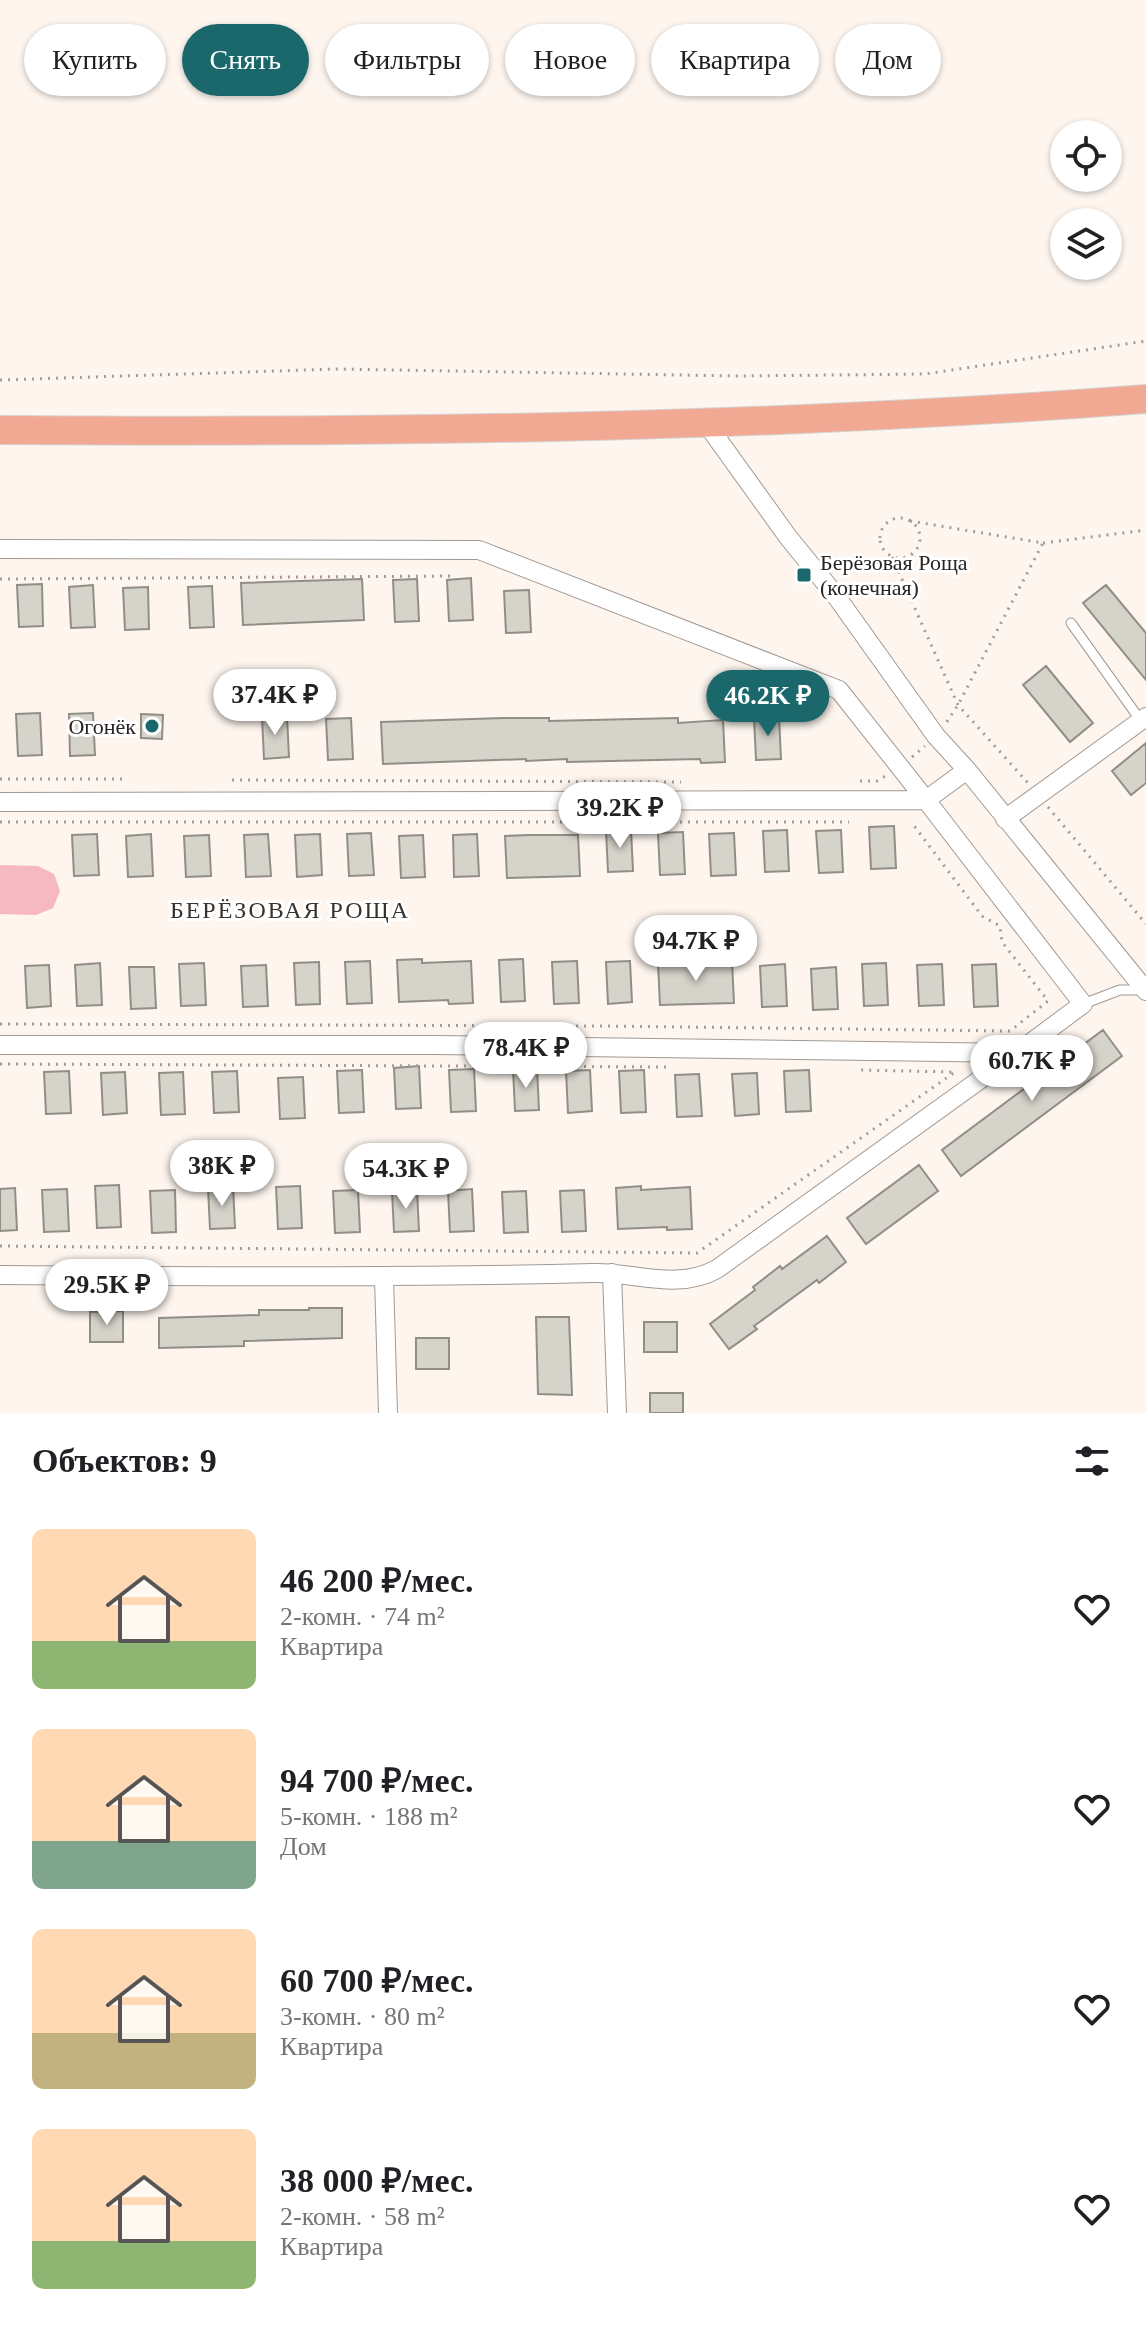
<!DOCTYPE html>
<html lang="ru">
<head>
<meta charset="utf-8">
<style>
	body { margin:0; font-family:"Times New Roman",serif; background:#f2f2f2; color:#202124; height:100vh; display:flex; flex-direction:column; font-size:30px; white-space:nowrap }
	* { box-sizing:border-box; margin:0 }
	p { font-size:26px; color:#757577 }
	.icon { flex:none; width:44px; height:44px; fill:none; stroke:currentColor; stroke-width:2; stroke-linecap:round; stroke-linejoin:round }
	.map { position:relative; height:1413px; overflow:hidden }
	.sheet { display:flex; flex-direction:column; background:#fff; flex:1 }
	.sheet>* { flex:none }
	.guide { position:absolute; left:24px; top:24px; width:1098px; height:72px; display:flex; gap:16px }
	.fabs { position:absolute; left:1050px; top:120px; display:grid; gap:16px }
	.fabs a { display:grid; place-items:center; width:72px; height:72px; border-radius:50%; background:#fff; box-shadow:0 2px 6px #0004; font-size:40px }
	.price { position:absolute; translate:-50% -68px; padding:0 18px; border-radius:28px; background:#fff; color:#222; font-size:26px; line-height:52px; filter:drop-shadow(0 2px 4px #0008) }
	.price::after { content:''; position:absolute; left:50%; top:48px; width:24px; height:18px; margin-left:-12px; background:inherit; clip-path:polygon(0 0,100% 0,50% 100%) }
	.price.selected { background:#1a676c; color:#fff }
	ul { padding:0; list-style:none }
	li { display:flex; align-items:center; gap:24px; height:200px; padding:0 32px }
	li span { display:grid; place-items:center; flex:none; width:224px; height:160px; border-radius:12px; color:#555 }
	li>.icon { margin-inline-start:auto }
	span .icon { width:96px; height:96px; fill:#fffc; stroke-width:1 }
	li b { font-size:34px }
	h2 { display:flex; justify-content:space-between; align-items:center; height:96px; padding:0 32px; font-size:34px }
	.pill { padding:0 28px; border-radius:36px; background:#fff; box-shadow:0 2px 6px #0004; font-size:28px; line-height:72px }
	.pill.selected { background:#1a676c; color:#fff }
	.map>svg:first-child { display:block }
</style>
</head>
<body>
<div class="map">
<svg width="1146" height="1413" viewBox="0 0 1146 1413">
	<rect width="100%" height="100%" fill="#fdf5ee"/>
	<path fill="#f6b9c1" d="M 0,865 L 38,866 L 54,874 L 60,891 L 53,908 L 36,915 L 0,914 Z"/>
	<path fill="#d6d3ca" stroke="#918e86" stroke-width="2" d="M 471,578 L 473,620 L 449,621 L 447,580 Z
		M 362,579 L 364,620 L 243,625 L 241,583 Z
		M 417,579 L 419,621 L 395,622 L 393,580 Z
		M 42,584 L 43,626 L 19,627 L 17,585 Z
		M 93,585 L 95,627 L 71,628 L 69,587 Z
		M 1106,585 L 1146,633 L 1146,680 L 1083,603 Z
		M 212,586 L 214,627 L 190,628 L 188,587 Z
		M 148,587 L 149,629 L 125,630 L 123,588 Z
		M 529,590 L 531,632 L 506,633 L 504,591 Z
		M 1046,666 L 1093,723 L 1070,742 L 1023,685 Z
		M 40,713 L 42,755 L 18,756 L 16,714 Z
		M 93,713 L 95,755 L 70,756 L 69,714 Z
		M 141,714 L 163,715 L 162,739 L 141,738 Z
		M 287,716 L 289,757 L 264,759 L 262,717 Z
		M 779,717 L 781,759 L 756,760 L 754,718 Z
		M 351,718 L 353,759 L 328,760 L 326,719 Z
		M 503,718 L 549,718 L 549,721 L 678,718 L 678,723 L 723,720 L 725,762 L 701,763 L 700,759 L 567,762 L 567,759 L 526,761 L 526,759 L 383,764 L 381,722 Z
		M 1146,743 L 1146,783 L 1131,795 L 1112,771 Z
		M 894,826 L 896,868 L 871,869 L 869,827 Z
		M 631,829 L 633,871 L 608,872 L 606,830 Z
		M 787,830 L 789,871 L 765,872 L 763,831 Z
		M 841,830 L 843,872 L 819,873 L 816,831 Z
		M 683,832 L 685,874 L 660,875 L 658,833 Z
		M 371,833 L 374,875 L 349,876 L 347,834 Z
		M 734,833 L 736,875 L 711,876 L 709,834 Z
		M 97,834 L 99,875 L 74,876 L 72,835 Z
		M 151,834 L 153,876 L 128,877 L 126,836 Z
		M 268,834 L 271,876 L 246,877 L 244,835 Z
		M 320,834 L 322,875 L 297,877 L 295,835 Z
		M 477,834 L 479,876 L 454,877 L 453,835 Z
		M 209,835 L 211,876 L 186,877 L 184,836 Z
		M 423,835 L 425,877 L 401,878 L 399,836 Z
		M 529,835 L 578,835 L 580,876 L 507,878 L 505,836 Z
		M 422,959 L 422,963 L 471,961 L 473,1003 L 449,1004 L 448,1000 L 399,1002 L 397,960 Z
		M 523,959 L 525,1001 L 501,1002 L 499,960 Z
		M 370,961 L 372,1003 L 347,1004 L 345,962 Z
		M 577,961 L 579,1003 L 554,1004 L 552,962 Z
		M 630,961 L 632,1002 L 608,1004 L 606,962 Z
		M 732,961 L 734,1003 L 660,1005 L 658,963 Z
		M 319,962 L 320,1004 L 296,1005 L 294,963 Z
		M 100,963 L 102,1005 L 77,1006 L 75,965 Z
		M 204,963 L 206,1005 L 181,1006 L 179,964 Z
		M 886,963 L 888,1005 L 864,1006 L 862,964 Z
		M 785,964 L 787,1006 L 762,1007 L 760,966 Z
		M 942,964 L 944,1005 L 919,1006 L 917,965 Z
		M 996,964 L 998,1006 L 974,1007 L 972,965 Z
		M 49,965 L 51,1006 L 27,1008 L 25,966 Z
		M 266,965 L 268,1006 L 243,1007 L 241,966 Z
		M 129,967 L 154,967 L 156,1008 L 131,1009 Z
		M 836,967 L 838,1009 L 813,1010 L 811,969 Z
		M 1103,1030 L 1122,1056 L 961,1176 L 942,1150 Z
		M 419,1066 L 421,1108 L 396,1109 L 394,1068 Z
		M 537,1068 L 539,1110 L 515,1111 L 513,1069 Z
		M 474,1069 L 476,1111 L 451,1112 L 449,1070 Z
		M 362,1070 L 364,1112 L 339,1113 L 337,1071 Z
		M 590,1070 L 592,1111 L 568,1113 L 566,1071 Z
		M 644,1070 L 646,1112 L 621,1113 L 619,1071 Z
		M 809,1070 L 811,1111 L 786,1112 L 784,1071 Z
		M 69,1071 L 71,1113 L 46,1114 L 44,1072 Z
		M 237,1071 L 239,1112 L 214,1113 L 212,1072 Z
		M 125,1072 L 127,1113 L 103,1115 L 101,1073 Z
		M 183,1072 L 185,1114 L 161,1115 L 159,1073 Z
		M 757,1073 L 759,1114 L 735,1116 L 732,1074 Z
		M 699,1074 L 702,1116 L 677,1117 L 675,1075 Z
		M 303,1077 L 305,1118 L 280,1119 L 278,1078 Z
		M 919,1165 L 938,1191 L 866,1244 L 847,1218 Z
		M 119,1185 L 121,1227 L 97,1228 L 95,1186 Z
		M 233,1186 L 235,1228 L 210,1229 L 208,1188 Z
		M 300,1186 L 302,1228 L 278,1229 L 276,1187 Z
		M 641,1186 L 641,1190 L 690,1187 L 692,1229 L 667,1230 L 667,1227 L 618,1229 L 616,1188 Z
		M 15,1188 L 17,1230 L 0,1231 L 0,1189 Z
		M 67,1189 L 69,1231 L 44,1232 L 42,1190 Z
		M 472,1189 L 474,1231 L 450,1232 L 448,1191 Z
		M 175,1190 L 176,1232 L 152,1233 L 150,1191 Z
		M 358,1190 L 360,1232 L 335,1233 L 333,1191 Z
		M 417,1190 L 419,1231 L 394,1232 L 392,1191 Z
		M 584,1190 L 586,1231 L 562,1232 L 560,1191 Z
		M 526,1191 L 528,1232 L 504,1233 L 502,1192 Z
		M 827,1236 L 846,1262 L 819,1283 L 817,1280 L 754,1326 L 757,1329 L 729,1349 L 710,1324 L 755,1290 L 753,1287 L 780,1266 L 782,1269 Z
		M 309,1308 L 342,1308 L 342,1338 L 244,1341 L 244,1346 L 159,1348 L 159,1318 L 259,1315 L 259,1310 L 309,1310 Z
		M 123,1311 L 123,1342 L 90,1342 L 90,1312 Z
		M 536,1317 L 569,1317 L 572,1395 L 538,1394 Z
		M 644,1322 L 677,1322 L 677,1352 L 644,1352 Z
		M 416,1338 L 449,1338 L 449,1369 L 416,1369 Z
		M 650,1393 L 683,1393 L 683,1413 L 650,1413 Z"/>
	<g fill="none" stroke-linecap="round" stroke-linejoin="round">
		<g stroke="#a19993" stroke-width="11">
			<path id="lane" d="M 1071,623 L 1141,721
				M 1083,1004 L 1120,990 L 1144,990"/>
		</g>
		<g stroke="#a19993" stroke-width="20">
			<path id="street" d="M 706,423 L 788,537 L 836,596 L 936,736 L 967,770 L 1146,991
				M 0,549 L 479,550 L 839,690 L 926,800 L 967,770
				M 0,802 L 926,800 L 1083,1004 L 1017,1053 L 435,1045 L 0,1045
				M 1005,819 L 1146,717
				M 612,1273 L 617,1413
				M 0,1275 C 198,1276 395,1278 593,1273 C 636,1272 677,1291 717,1269 L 1017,1053
				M 384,1278 L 388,1413"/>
		</g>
		<g stroke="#d4d3d3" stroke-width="30">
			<path id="primary" d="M 0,430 C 383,433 764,428 1146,399"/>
		</g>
		<path stroke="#a19c97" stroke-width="3" stroke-dasharray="2 6" stroke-linecap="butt" d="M 0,380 L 338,369 L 738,376 L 925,374 L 1146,341
			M880 538a20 20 0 1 1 40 0a20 20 0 1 1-40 0Z
			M 910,521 L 1043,543 L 958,705 L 946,723
			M 1043,543 L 1146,530
			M 892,557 L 958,705 L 1028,783
			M 0,579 L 454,576
			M 912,757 L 925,746
			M 0,779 L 123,779
			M 232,780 L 681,782
			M 860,781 L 877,781 L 887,775
			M 1048,807 L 1146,924
			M 0,822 L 849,822
			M 0,1024 L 602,1026 L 1010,1031 L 1048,1001 L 1002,942 L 1000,926 L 982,916 L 912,823
			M 0,1064 L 672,1067
			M 0,1246 L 697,1253 L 955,1072 L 859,1070"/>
		<use href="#lane" stroke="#fff" stroke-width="9"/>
		<use href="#street" stroke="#fff" stroke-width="18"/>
		<use href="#primary" stroke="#f2a994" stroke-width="28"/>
	</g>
	<g fill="#1a676c" stroke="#fff" stroke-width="3">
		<rect x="796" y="567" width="16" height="16" rx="4"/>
		<circle cx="152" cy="726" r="8"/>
	</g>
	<g text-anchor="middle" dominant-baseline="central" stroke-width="6" stroke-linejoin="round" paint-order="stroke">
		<g font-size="22" fill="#272422" stroke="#fff" text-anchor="start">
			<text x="820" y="562">Берёзовая Роща<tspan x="820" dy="25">(конечная)</tspan></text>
			<text x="136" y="726" text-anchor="end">Огонёк</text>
		</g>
		<g font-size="24" letter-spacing="2" fill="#39332e" stroke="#fff">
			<text x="290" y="910">БЕРЁЗОВАЯ РОЩА</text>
		</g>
	</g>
</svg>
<div class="fabs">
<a><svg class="icon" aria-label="locate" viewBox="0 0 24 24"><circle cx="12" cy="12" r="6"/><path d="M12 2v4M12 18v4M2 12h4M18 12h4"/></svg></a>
<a><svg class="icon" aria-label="layers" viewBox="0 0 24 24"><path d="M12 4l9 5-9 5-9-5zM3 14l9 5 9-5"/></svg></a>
</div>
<b class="price" style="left:275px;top:737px">37.4K ₽</b>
<b class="price selected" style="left:768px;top:738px">46.2K ₽</b>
<b class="price" style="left:620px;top:850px">39.2K ₽</b>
<b class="price" style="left:696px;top:983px">94.7K ₽</b>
<b class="price" style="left:526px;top:1090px">78.4K ₽</b>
<b class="price" style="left:1032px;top:1103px">60.7K ₽</b>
<b class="price" style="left:222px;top:1208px">38K ₽</b>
<b class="price" style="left:406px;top:1211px">54.3K ₽</b>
<b class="price" style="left:107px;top:1327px">29.5K ₽</b>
<div class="guide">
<a class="pill">Купить</a>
<a class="pill selected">Снять</a>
<a class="pill">Фильтры</a>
<a class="pill">Новое</a>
<a class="pill">Квартира</a>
<a class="pill">Дом</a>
</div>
</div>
<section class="sheet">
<h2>Объектов: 9<svg class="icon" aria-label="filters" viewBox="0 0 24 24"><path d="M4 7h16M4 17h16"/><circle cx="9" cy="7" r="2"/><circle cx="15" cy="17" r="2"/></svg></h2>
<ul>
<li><span style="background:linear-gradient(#ffd9b3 70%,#8fb573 0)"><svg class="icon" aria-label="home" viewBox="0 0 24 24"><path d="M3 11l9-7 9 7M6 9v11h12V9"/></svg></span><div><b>46 200 ₽/мес.</b><p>2-комн. · 74 m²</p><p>Квартира</p></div><svg class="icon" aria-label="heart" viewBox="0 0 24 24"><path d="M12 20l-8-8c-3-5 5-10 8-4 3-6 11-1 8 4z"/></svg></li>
<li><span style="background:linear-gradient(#ffd9b3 70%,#7fa58c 0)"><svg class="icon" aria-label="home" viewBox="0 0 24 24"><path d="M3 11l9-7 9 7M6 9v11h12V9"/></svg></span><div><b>94 700 ₽/мес.</b><p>5-комн. · 188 m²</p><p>Дом</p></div><svg class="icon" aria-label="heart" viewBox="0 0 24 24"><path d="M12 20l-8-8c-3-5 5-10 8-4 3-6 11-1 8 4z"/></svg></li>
<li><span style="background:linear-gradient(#ffd9b3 65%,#c2b280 0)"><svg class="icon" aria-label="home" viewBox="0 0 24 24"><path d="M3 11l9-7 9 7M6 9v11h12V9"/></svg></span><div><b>60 700 ₽/мес.</b><p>3-комн. · 80 m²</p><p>Квартира</p></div><svg class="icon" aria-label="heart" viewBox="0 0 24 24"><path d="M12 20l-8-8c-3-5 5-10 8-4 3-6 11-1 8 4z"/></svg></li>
<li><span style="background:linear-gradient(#ffd9b3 70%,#8fb573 0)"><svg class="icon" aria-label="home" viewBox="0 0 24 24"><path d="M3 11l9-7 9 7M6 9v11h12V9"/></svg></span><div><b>38 000 ₽/мес.</b><p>2-комн. · 58 m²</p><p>Квартира</p></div><svg class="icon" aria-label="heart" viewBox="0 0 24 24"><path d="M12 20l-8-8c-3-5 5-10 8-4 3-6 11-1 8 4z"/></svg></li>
</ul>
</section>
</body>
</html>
